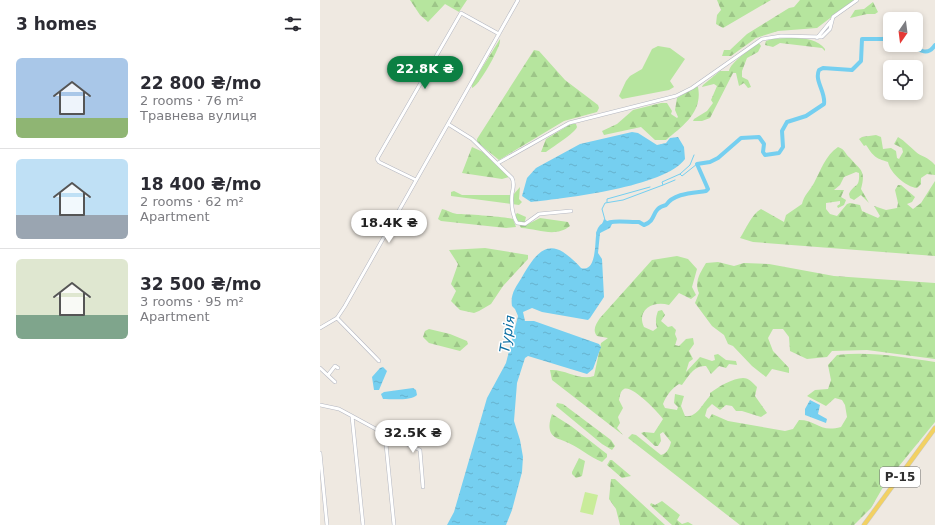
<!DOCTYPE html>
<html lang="en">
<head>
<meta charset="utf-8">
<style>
	body { margin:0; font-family:"DejaVu Sans",sans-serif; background:#f2f2f3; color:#2b2b33; height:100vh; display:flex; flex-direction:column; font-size:15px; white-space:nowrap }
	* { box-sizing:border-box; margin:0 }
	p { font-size:13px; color:#7c7c81 }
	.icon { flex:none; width:22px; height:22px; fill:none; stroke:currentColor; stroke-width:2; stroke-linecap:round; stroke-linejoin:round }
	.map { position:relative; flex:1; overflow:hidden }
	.panel { display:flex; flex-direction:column; background:#fff; width:320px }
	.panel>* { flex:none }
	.needle { width:26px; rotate:194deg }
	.fabs { position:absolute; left:563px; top:12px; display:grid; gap:8px }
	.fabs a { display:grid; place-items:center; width:40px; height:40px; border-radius:6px; background:#fff; box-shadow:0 2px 6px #0003; font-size:20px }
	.price { position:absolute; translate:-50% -34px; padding:0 9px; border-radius:14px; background:#fff; color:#222; font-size:13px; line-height:26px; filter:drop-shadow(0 1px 2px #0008) }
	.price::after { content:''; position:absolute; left:50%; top:24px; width:12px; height:9px; margin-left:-6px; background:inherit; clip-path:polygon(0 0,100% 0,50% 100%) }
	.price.active { background:#0b8043; color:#fff }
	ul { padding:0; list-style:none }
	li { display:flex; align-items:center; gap:12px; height:100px; padding:0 16px }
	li+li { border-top:1px solid #e1e1e2 }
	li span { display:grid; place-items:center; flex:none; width:112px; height:80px; border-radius:6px; color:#555 }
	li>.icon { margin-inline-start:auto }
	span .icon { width:48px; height:48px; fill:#fffc; stroke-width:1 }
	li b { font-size:17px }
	h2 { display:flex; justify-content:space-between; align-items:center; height:48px; padding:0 16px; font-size:17px }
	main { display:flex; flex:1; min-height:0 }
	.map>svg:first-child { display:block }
</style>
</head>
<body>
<main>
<section class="panel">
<h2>3 homes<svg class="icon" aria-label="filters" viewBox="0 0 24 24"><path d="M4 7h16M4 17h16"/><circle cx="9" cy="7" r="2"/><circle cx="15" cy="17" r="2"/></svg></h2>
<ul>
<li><span style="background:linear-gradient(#a9c7e8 75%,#8fb573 0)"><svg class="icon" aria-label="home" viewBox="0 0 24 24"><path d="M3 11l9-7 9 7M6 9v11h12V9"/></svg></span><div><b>22 800 ₴/mo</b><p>2 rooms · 76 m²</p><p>Травнева вулиця</p></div></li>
<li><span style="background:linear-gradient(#bfe0f5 70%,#9aa5b1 0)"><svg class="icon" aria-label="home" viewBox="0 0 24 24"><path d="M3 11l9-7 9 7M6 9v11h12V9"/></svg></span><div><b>18 400 ₴/mo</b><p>2 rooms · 62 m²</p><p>Apartment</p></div></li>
<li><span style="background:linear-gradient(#dfe7d0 70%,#7fa58c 0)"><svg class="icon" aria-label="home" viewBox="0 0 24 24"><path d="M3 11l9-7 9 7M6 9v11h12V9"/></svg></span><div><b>32 500 ₴/mo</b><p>3 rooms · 95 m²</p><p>Apartment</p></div></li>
</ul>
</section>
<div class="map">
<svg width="615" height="525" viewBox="0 0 615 525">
	<defs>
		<pattern id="forest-firs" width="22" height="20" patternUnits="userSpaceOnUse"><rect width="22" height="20" fill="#b6e59e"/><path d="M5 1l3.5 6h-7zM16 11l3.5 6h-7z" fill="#9dc588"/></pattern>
		<pattern id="water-ripples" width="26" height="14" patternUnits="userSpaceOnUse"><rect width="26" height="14" fill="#75cff0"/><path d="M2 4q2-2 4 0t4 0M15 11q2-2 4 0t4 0" fill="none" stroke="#66b2ce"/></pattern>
	</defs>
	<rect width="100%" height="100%" fill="#efe9e1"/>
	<path fill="#b6e59e" d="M 338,46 L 350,48 L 365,59 L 350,81 L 354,87 L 349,90 L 302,99 L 299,96 L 306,81 L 310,76 L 322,69 L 332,49 Z
		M 200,187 L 199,199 L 202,202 L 199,205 L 131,196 L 131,192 L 134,191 L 142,195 L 193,195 Z"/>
	<path fill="url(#forest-firs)" d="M 90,0 L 147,0 L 139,12 L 125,4 L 108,22 L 100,15 Z
		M 397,0 L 451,0 L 403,28 L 396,24 L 397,15 L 401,10 Z
		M 480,0 L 536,0 L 533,3 L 526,6 L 497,28 L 458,31 L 436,38 L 411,56 L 402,56 L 404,50 L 410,50 L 427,34 L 469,8 L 474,7 Z
		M 553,2 L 558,12 L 555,14 L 547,14 L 530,18 L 535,10 L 544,9 Z
		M 180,39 C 182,45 159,86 152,88 L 152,84 Z
		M 452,39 C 468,38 495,35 505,49 L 505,51 L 502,48 L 460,43 L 453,47 L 445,45 L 446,41 Z
		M 439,43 L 441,46 L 438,52 L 427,58 L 422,71 L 422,77 L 428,80 L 431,87 L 428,88 L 424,83 L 419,86 L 416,73 L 413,73 L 390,118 L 382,121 L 373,121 L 374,119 L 387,111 L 393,103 L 391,100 L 397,86 L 394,84 L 382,87 L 383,85 L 400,71 L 409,71 C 410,63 431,48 439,43 Z
		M 214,50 L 219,51 L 245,80 L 278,105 L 279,108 L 277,112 L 244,121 L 179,160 L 157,142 L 157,139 Z
		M 375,87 L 378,87 C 383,112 363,126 346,140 L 335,140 L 321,127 L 284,135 L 282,131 L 297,124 L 313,110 L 341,103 L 347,103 L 352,111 L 351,114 L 357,118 L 358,117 L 355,110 L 357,98 Z
		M 251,124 L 256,124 L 257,127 C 255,133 234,146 226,152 L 221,152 L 226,139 Z
		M 556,135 L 561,137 L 563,149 L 571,148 L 576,151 L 577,158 L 579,159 L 583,152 L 582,148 L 574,144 L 578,137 C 585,141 590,147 596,152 C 602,157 607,156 615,165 L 615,175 L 607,174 L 601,178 L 601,184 L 597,188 C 586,187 570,173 568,162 C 555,158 554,157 546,145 L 544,146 L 539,139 L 542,137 Z
		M 152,147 L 163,152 L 189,177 L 182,179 L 142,173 Z
		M 518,147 C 525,149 525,154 530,158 C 541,171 546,170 541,189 L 549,203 L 541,195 L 534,200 L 530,198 L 529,194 C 534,183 540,189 539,173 L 536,172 L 524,177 L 520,185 L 514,190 L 524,190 L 521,197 L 526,200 L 524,205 L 518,208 L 517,206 L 520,204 L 520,201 L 506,203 L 506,209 L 510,214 L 517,216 L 527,204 L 530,203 L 540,205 L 542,211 L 558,218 L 560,216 L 554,206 L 566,210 L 577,208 L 578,203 L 575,190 L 578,185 L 581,185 L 595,197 L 592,202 L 587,204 L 593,209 L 601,203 L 615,181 L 615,256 L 433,242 L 420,238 C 426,229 431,215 441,209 L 464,222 L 466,215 L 482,204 C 484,195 489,192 494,183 C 501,170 505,156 518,147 Z
		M 122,209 C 127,210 131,213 137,214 C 146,214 188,217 193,219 L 196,227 L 186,228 L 121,221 L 118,219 Z
		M 197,213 L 206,217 L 205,221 L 208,224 L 220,218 L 248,222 L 250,226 C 235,238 219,229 201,228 L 195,216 Z
		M 165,248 L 208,255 L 208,259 L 183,286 L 171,304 L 159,311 L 154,313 L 140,310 L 131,301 L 136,291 L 131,284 L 138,264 L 129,250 Z
		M 357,256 L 368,259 L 377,269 L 372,287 L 376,295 L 371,299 L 359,293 L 349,305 C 333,300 316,310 324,327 L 333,331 L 337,328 C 335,322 336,316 338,311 L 342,310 L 345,315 L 341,321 L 348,327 L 352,326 L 356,330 L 355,334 L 357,339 L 355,345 L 359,346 L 366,339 L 373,338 L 374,344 L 369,351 L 373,359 L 369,362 L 366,372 L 380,357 L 392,361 L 395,360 L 394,355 L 398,354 L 406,360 L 416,361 L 417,365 L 409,364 L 406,368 L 399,366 L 391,374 L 386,366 C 374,365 368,377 362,385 L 359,384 C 352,388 346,396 343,404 L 345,408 L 357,410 L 358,407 L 354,403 L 355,394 L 364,396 L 361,406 L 365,416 C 377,418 382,404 390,396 L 390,393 C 398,387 413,378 423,378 C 429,378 433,383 437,387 L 435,396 L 447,413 L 441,417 L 422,411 L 416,411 L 412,406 L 406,405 L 400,410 L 392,404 L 387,409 L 385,416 L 389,419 L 392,414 L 408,421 L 465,431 L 473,429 L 479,420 C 497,420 499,433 521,427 L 527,417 L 525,405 L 522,400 L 515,398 L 506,406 L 487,396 L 495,390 L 508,389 L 511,380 L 508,365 L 517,355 C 549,351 583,357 615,362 L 615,422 L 566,482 L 551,508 L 534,525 L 420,525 L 308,438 L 312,434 L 316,435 L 341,455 C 347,454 350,447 351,442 L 343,432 L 340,434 L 341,441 L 338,446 L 335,446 L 321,433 L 324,432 L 334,433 L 343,419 C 338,412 312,385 304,389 C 300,391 300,396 299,400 L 303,408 L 298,417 L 300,423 L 297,428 L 303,435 L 232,380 L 230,370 C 246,369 259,381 274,376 L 281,343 L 288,338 L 277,336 C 272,330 276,324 280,318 L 332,260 Z
		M 398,262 L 414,266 L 424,263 L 449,264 L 514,276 L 615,283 L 615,359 L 547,350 L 512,351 L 507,357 L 487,359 L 470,351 L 469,337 L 463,329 L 453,329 L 448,338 L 453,351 L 469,368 L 469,373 L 452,369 L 446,377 L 432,366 L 413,346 L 408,344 L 404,335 L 392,326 L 375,303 L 379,293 C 374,282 380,273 386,263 Z
		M 109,329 L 130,334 L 147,341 L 148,344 L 140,351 L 109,343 L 103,337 L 105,331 Z
		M 237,403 L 243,404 L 291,440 L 295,446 L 292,450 L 282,444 L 236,406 Z
		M 232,414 L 251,426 L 287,454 L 287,457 L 282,462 C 269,457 258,446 244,441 C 239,439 234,438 231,433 C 228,427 230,420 232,414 Z
		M 259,458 L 265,461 L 262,476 L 256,478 L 252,474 L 252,472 Z
		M 290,460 L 292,460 L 311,476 L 302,478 L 287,465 Z
		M 291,479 L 295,479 L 345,525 L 300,525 L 296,509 L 289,499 Z
		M 342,501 L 360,515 L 357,520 L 362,524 L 368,522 L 373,525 L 352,525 L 330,505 L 331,503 L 335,505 Z"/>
	<path fill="#c9ec9a" d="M 265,492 L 278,495 L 273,515 L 260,512 Z"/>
	<path fill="url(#water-ripples)" d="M 312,132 L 318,133 L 337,145 L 346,143 L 350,138 L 358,137 L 364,147 L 365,159 C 345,187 246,198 211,202 L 202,196 L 207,178 L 216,168 L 260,144 Z
		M 284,219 L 292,224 L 290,228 L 280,233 L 278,253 L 282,259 L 284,297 L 270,318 L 268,320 L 222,312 L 212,308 L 203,312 L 205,321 L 214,321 L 279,344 L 281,347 L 273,369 L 267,374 L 208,356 L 205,358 L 197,383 L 194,421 L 200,440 L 203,457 L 202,472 L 192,510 L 186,525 L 127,525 L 134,512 L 167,398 L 186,363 L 198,316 L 195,309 L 192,306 C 190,294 196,287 202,277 C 211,262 223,239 243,252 C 250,257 256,262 261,268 C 276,273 275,244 276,236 C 277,230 282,226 284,219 Z
		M 63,367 L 67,371 L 59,390 L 54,390 L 52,377 L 60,368 Z
		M 93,388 L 96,390 L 97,395 C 91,401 71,399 63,399 L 61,394 L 64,392 Z
		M 490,400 L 500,405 L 498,414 L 507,419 L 506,423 L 485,415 L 485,409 Z"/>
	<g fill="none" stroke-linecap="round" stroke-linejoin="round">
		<path stroke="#75cff0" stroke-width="1" d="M 360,174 L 370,165 L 374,155
			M 343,185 L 355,180
			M 287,202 L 287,199 L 330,187
			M 285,220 L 282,209 L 285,203 L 303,200 L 343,185 L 342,182 L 360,174 L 362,176 L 377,164"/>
		<path stroke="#75cff0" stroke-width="4" d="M 592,45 C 600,51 608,56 615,45
			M 278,233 C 283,216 306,223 319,222 L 324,225 C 338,220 330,209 346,205 C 354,193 373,193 386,191 L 388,189 L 377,164 L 390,162 L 398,158 L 421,138 L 439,137 L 444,144 L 443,152 L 445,155 L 459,153 L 463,147 L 462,131 L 467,122 L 486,116 L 504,104 C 506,92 494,81 499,70 L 503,68 L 532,70 L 541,61 L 542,39 L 563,39 L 570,35"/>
		<g stroke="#b4b7c1" stroke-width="4">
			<path id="minor" d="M 497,38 L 511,21
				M 128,124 L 152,139 L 192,178 C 195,184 193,188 192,194 C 191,204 192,214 197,223 L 205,224 L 219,214 L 251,211
				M 178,163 L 249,123 L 356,96 L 372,88 L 442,39 L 461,36 L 502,37 L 510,29 L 513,17 L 537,0
				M 96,180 L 59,162 L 57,159 L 141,13 L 179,34
				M 17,318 L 59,361
				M 0,328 L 17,318 L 25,306 L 198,0
				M 0,368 L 15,382
				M 8,375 L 15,366 L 18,368
				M 0,405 L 19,409 L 32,416 L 43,525
				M 32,416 L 65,434 L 74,525
				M 65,434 L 100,450 L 103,487
				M 0,453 L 7,525"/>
		</g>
		<g stroke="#c9c9c9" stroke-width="5">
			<path id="major" d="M 544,525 L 615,428"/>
		</g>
		<use href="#minor" stroke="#fff" stroke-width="3"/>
		<use href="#major" stroke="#f2d163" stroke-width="4"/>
	</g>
	<g text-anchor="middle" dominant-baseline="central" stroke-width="3" stroke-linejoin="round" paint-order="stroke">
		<rect fill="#fff" stroke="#6d6d6d" stroke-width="1" x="560" y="467" width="40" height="20" rx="3"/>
		<g font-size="12" font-weight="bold" fill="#2e2e2e">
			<text x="580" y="477">Р-15</text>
		</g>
		<g font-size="14" font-style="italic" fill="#0d6fa3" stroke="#fff">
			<text transform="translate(187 334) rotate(-81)">Турія</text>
		</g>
	</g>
</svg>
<div class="fabs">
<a><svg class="needle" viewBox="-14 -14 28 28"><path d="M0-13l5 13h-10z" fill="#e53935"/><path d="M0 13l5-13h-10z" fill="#7c7c81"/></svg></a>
<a><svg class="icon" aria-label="locate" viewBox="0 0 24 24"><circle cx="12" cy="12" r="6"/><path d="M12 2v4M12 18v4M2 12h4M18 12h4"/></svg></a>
</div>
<b class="price active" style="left:105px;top:90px">22.8K ₴</b>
<b class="price" style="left:69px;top:244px">18.4K ₴</b>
<b class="price" style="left:93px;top:454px">32.5K ₴</b>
</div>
</main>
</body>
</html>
